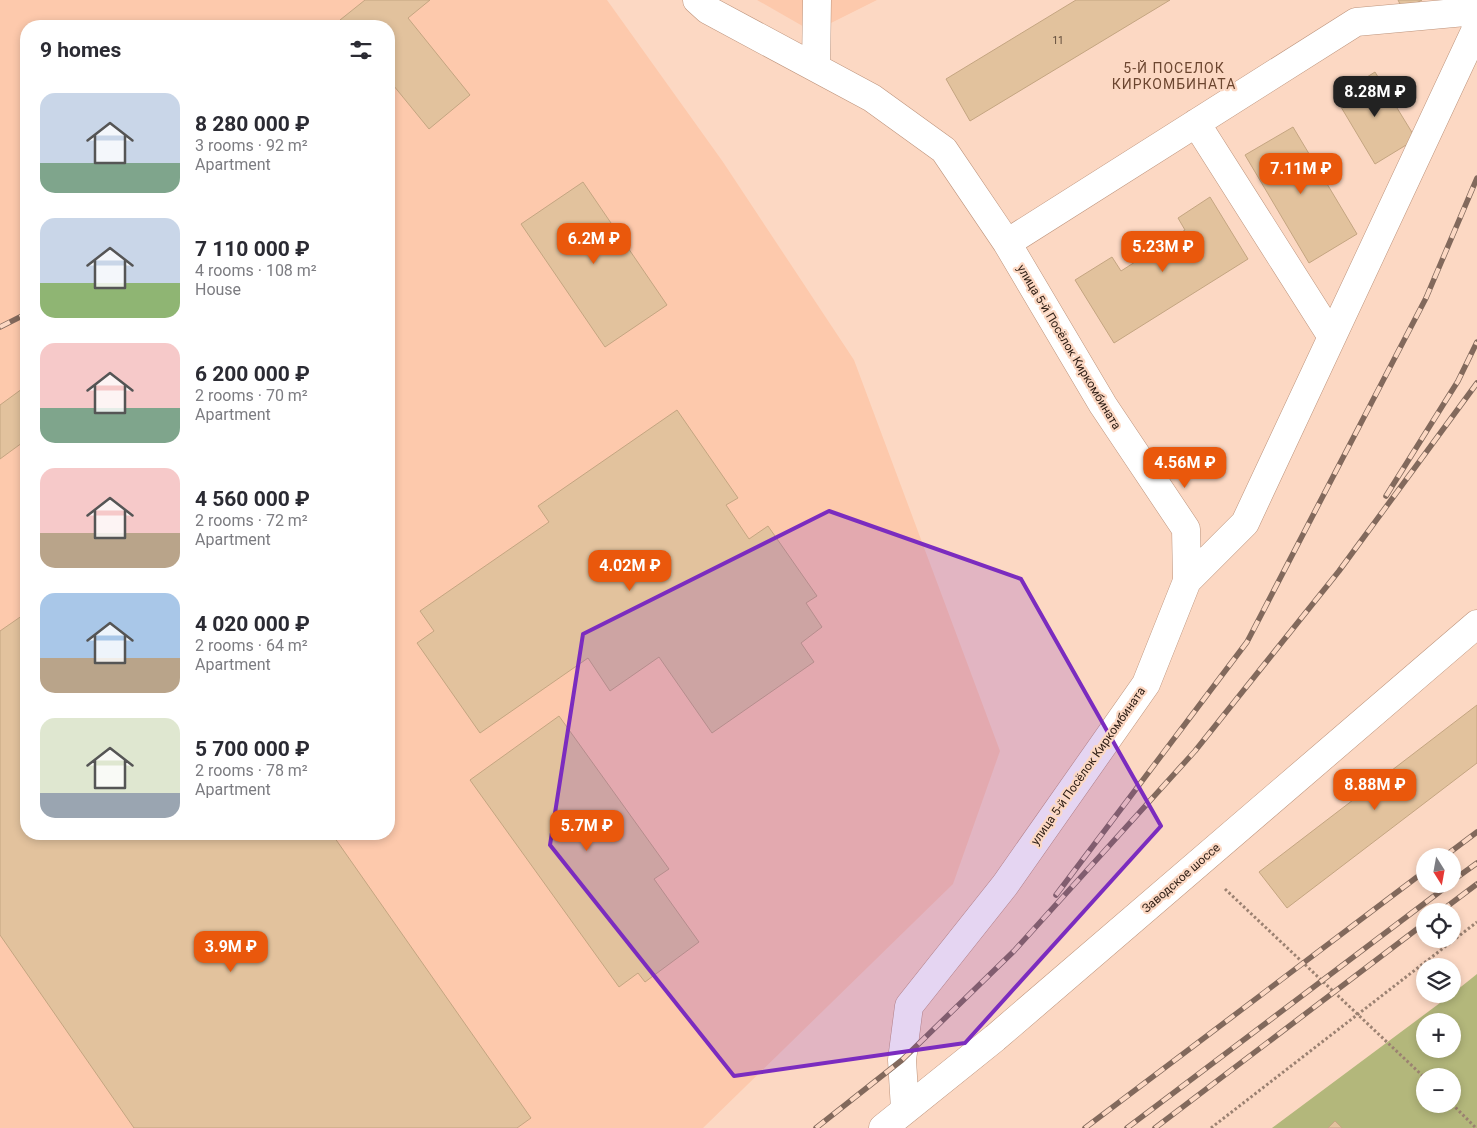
<!DOCTYPE html>
<html lang="en">
<head>
<meta charset="utf-8">
<style>
	body { margin:0; font-family:Roboto,sans-serif; background:#f7f7f7; color:#2b2b33; height:100vh; display:flex; flex-direction:column; font-size:19px; white-space:nowrap }
	* { box-sizing:border-box; margin:0 }
	p { font-size:16px; color:#7c7c81 }
	.icon { flex:none; width:28px; height:28px; fill:none; stroke:currentColor; stroke-width:2; stroke-linecap:round; stroke-linejoin:round }
	.map { position:relative; flex:1; overflow:hidden }
	.details { position:absolute; left:20px; top:20px; width:375px; height:820px; display:flex; flex-direction:column; background:#fff; border-radius:20px; box-shadow:0 2px 8px #0003 }
	.details>* { flex:none }
	.needle { width:32px; rotate:169deg }
	.controls { position:absolute; left:1416px; top:848px; display:grid; gap:10px }
	.controls a { display:grid; place-items:center; width:45px; height:45px; border-radius:50%; background:#fff; box-shadow:0 2px 8px #0003; font-size:25px }
	.price { position:absolute; translate:-50% -42px; padding:0 11px; border-radius:10px; background:#ea580c; color:#fff; font-size:16px; line-height:32px; filter:drop-shadow(0 1px 2px #0008) }
	.price::after { content:''; position:absolute; left:50%; top:30px; width:15px; height:11px; margin-left:-8px; background:inherit; clip-path:polygon(0 0,100% 0,50% 100%) }
	.price.on { background:#222; color:#fff }
	ul { padding:0; list-style:none }
	li { display:flex; align-items:center; gap:15px; height:125px; padding:0 20px }
	li span { display:grid; place-items:center; flex:none; width:140px; height:100px; border-radius:15px; color:#555 }
	li>.icon { margin-inline-start:auto }
	span .icon { width:60px; height:60px; fill:#fffc; stroke-width:1 }
	li b { font-size:21px }
	h2 { display:flex; justify-content:space-between; align-items:center; height:60px; padding:0 20px; font-size:21px }
	.map>svg:first-child { display:block }
</style>
</head>
<body>
<div class="map">
<svg width="1477" height="1128" viewBox="0 0 1477 1128">
	<rect width="100%" height="100%" fill="#fcd8c3"/>
	<path fill="#fdc9ac" fill-rule="evenodd" d="M 0,0 L 607,0 L 723,162 L 854,360 L 1000,751 L 953,884 L 703,1128 L 0,1128 ZM 26,26 L 389,26 L 389,834 L 26,834 Z
		M 757,0 L 877,0 L 813,32 Z"/>
	<path fill="#b3b77b" fill-rule="evenodd" d="M 1477,974 L 1477,1128 L 1272,1128 L 1452,994 ZM 1425,1021 L 1452,1021 L 1452,1049 L 1425,1049 ZM 1425,1076 L 1452,1076 L 1452,1104 L 1425,1104 Z"/>
	<path fill="#e2c29d" stroke="#c4a581" d="M 365,0 L 430,0 L 408,18 L 470,95 L 429,129 L 389,80 L 389,26 L 345,26 L 340,20 Z
		M 1076,0 L 1170,0 L 970,121 L 946,79 Z
		M 1398,0 L 1422,0 L 1403,10 Z
		M 1375,72 L 1416,139 L 1375,164 L 1335,97 Z
		M 1293,127 L 1357,234 L 1309,263 L 1245,155 Z
		M 583,182 L 667,305 L 605,347 L 521,224 Z
		M 1210,197 L 1248,259 L 1114,343 L 1075,280 L 1112,257 L 1121,271 L 1185,230 L 1178,218 Z
		M 26,386 L 26,440 L 0,459 L 0,405 Z
		M 677,410 L 738,498 L 726,505 L 749,539 L 768,526 L 817,596 L 806,603 L 822,627 L 801,643 L 814,662 L 712,733 L 659,657 L 610,691 L 588,658 L 480,733 L 417,643 L 434,631 L 420,611 L 549,522 L 538,506 Z
		M 26,613 L 26,834 L 332,834 L 531,1118 L 517,1128 L 134,1128 L 0,935 L 0,631 Z
		M 1477,705 L 1477,763 L 1287,908 L 1259,872 Z
		M 559,716 L 669,869 L 654,879 L 699,942 L 645,982 L 638,973 L 619,987 L 470,780 Z
		M 1335,1121 L 1342,1128 L 1328,1128 Z"/>
	<g fill="none" stroke-linecap="round" stroke-linejoin="round">
		<g stroke="#bd937b" stroke-width="29">
			<path id="minor" d="M 697,0 L 708,10 L 872,98 L 944,150 L 1007,243 L 1103,405 L 1186,529 L 1187,581 L 1146,684 L 1005,885 L 909,1006 L 902,1060 L 905,1109
				M 816,67 L 817,0
				M 1196,123 L 1332,337
				M 1007,243 L 1356,22 L 1477,11
				M 1187,581 L 1245,523 L 1477,27"/>
		</g>
		<g stroke="#bd937b" stroke-width="29">
			<path id="major" d="M 883,1128 L 995,1038 L 1477,624"/>
		</g>
		<path stroke="#9b8171" stroke-width="3" stroke-dasharray="2.5 2.5" stroke-linecap="butt" d="M 1225,889 L 1425,1078
			M 1452,1104 L 1476,1128
			M 1211,1128 L 1477,922"/>
		<use href="#minor" stroke="#fff" stroke-width="28"/>
		<use href="#major" stroke="#fff" stroke-width="28"/>
		<g stroke="#82695c" stroke-width="5.5">
			<path id="rail" d="M 0,327 L 26,314
				M 1386,496 L 1458,381 L 1477,342
				M 1445,856 L 1477,832
				M 1452,881 L 1477,863
				M 1056,895 L 1247,642 L 1426,298 L 1477,178
				M 1441,911 L 1477,884
				M 816,1128 L 902,1060 L 1014,951 L 1195,751 L 1339,571 L 1477,383
				M 1085,1128 L 1425,871
				M 1127,1128 L 1450,884
				M 1155,1128 L 1425,923"/>
		</g>
		<use href="#rail" stroke="#fcd8c3" stroke-width="4" stroke-dasharray="11" stroke-linecap="butt"/>
	</g>
	<path fill="#7b2cbf" fill-opacity="0.2" stroke="#7b2cbf" stroke-width="4" stroke-linejoin="round" d="M 829,511 L 1021,579 L 1161,826 L 965,1043 L 734,1076 L 550,845 L 583,634 Z"/>
	<g text-anchor="middle" dominant-baseline="central" stroke-width="4.5" stroke-linejoin="round" paint-order="stroke">
		<g font-size="10" fill="#5d4838">
			<text x="1058" y="40">11</text>
		</g>
		<g font-size="12" fill="#312017" stroke="#fcd8c3">
			<text transform="translate(1069 347) rotate(59)">улица 5-й Посёлок Киркомбината</text>
			<text transform="translate(1088 766) rotate(-55)">улица 5-й Посёлок Киркомбината</text>
			<text transform="translate(1181 878) rotate(-41)">Заводское шоссе</text>
		</g>
		<g font-size="14" letter-spacing="1" fill="#6c4630" stroke="#fcd8c3">
			<text x="1174" y="68">5-Й ПОСЕЛОК<tspan x="1174" dy="16">КИРКОМБИНАТА</tspan></text>
		</g>
	</g>
</svg>
<div class="controls">
<a><svg class="needle" viewBox="-14 -14 28 28"><path d="M0-13l5 13h-10z" fill="#e53935"/><path d="M0 13l5-13h-10z" fill="#7c7c81"/></svg></a>
<a><svg class="icon" aria-label="locate" viewBox="0 0 24 24"><circle cx="12" cy="12" r="6"/><path d="M12 2v4M12 18v4M2 12h4M18 12h4"/></svg></a>
<a><svg class="icon" aria-label="layers" viewBox="0 0 24 24"><path d="M12 4l9 5-9 5-9-5zM3 14l9 5 9-5"/></svg></a>
<a>+</a>
<a>−</a>
</div>
<b class="price on" style="left:1375px;top:118px">8.28M ₽</b>
<b class="price" style="left:1301px;top:195px">7.11M ₽</b>
<b class="price" style="left:594px;top:265px">6.2M ₽</b>
<b class="price" style="left:1163px;top:273px">5.23M ₽</b>
<b class="price" style="left:1185px;top:489px">4.56M ₽</b>
<b class="price" style="left:630px;top:592px">4.02M ₽</b>
<b class="price" style="left:1375px;top:811px">8.88M ₽</b>
<b class="price" style="left:587px;top:852px">5.7M ₽</b>
<b class="price" style="left:231px;top:973px">3.9M ₽</b>
<section class="details">
<h2>9 homes<svg class="icon" aria-label="filters" viewBox="0 0 24 24"><path d="M4 7h16M4 17h16"/><circle cx="9" cy="7" r="2"/><circle cx="15" cy="17" r="2"/></svg></h2>
<ul>
<li><span style="background:linear-gradient(#c9d6e8 70%,#7fa58c 0)"><svg class="icon" aria-label="home" viewBox="0 0 24 24"><path d="M3 11l9-7 9 7M6 9v11h12V9"/></svg></span><div><b>8 280 000 ₽</b><p>3 rooms · 92 m²</p><p>Apartment</p></div></li>
<li><span style="background:linear-gradient(#c9d6e8 65%,#8fb573 0)"><svg class="icon" aria-label="home" viewBox="0 0 24 24"><path d="M3 11l9-7 9 7M6 9v11h12V9"/></svg></span><div><b>7 110 000 ₽</b><p>4 rooms · 108 m²</p><p>House</p></div></li>
<li><span style="background:linear-gradient(#f6c9c9 65%,#7fa58c 0)"><svg class="icon" aria-label="home" viewBox="0 0 24 24"><path d="M3 11l9-7 9 7M6 9v11h12V9"/></svg></span><div><b>6 200 000 ₽</b><p>2 rooms · 70 m²</p><p>Apartment</p></div></li>
<li><span style="background:linear-gradient(#f6c9c9 65%,#b9a48a 0)"><svg class="icon" aria-label="home" viewBox="0 0 24 24"><path d="M3 11l9-7 9 7M6 9v11h12V9"/></svg></span><div><b>4 560 000 ₽</b><p>2 rooms · 72 m²</p><p>Apartment</p></div></li>
<li><span style="background:linear-gradient(#a9c7e8 65%,#b9a48a 0)"><svg class="icon" aria-label="home" viewBox="0 0 24 24"><path d="M3 11l9-7 9 7M6 9v11h12V9"/></svg></span><div><b>4 020 000 ₽</b><p>2 rooms · 64 m²</p><p>Apartment</p></div></li>
<li><span style="background:linear-gradient(#dfe7d0 75%,#9aa5b1 0)"><svg class="icon" aria-label="home" viewBox="0 0 24 24"><path d="M3 11l9-7 9 7M6 9v11h12V9"/></svg></span><div><b>5 700 000 ₽</b><p>2 rooms · 78 m²</p><p>Apartment</p></div></li>
</ul>
</section>
</div>
</body>
</html>
